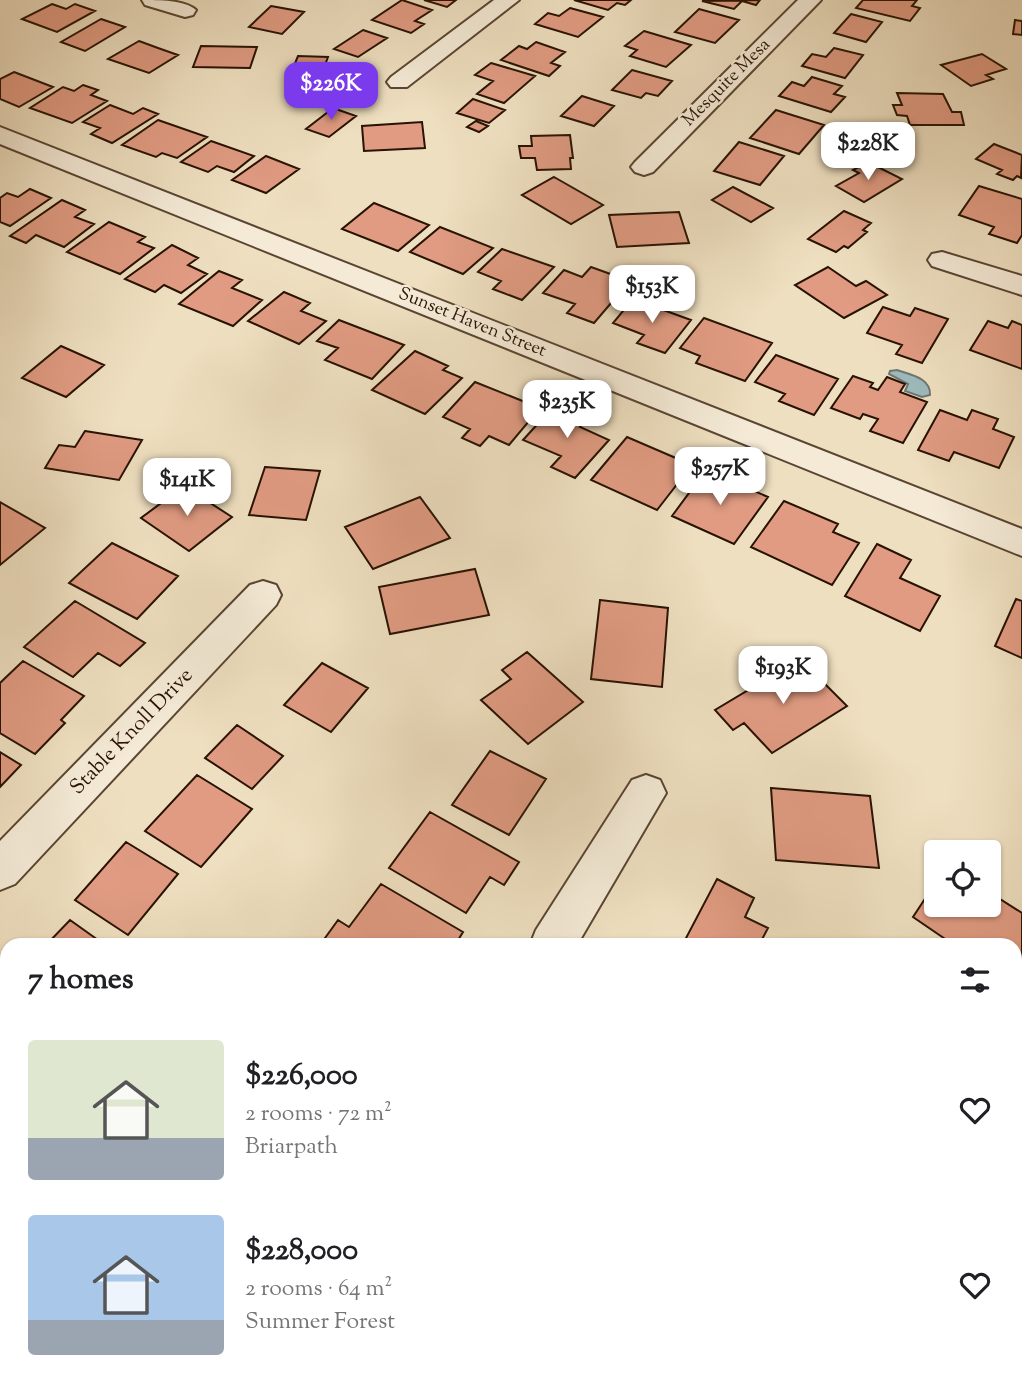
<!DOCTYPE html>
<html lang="en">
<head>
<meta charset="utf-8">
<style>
	body { margin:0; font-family:"Sorts Mill Goudy",serif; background:#f2f2f2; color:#202124; height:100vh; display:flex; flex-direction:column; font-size:26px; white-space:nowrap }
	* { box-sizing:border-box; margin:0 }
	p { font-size:23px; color:#757577 }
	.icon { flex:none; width:38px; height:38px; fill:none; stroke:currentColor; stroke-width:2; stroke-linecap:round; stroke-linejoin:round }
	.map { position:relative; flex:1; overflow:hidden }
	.sheet { position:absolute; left:0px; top:938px; width:1022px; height:450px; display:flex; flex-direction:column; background:#fff; border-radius:21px 21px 0 0; box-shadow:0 2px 5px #0004 }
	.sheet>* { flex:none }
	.buttons { position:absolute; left:924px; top:840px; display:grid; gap:14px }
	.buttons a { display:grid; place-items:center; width:77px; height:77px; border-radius:7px; background:#fff; box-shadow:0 2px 5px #0004; font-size:35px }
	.price { position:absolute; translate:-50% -60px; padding:0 16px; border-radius:14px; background:#fff; color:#222; font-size:23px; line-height:46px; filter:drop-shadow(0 2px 4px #0008) }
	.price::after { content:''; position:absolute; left:50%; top:42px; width:21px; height:16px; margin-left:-10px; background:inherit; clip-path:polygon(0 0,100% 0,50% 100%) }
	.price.on { background:#7c3aed; color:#fff }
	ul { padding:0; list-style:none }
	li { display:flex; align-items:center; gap:21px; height:175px; padding:0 28px }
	li span { display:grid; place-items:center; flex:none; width:196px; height:140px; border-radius:7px; color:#555 }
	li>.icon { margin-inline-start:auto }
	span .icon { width:84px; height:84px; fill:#fffc; stroke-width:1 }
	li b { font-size:30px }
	h2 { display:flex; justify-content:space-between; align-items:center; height:84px; padding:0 28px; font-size:30px }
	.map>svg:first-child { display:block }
</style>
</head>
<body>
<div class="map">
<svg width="1022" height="1387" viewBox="0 0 1022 1387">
	<rect width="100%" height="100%" fill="#eedfc0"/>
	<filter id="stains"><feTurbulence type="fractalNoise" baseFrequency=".00286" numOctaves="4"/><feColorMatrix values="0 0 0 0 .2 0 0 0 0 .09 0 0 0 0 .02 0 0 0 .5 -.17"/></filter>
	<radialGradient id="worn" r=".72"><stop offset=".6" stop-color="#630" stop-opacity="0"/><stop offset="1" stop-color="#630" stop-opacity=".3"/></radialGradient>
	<path fill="#9dbabc" stroke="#6e7772" stroke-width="2" d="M 897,370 C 911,375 931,378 930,395 L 922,397 L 905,391 L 908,384 L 889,374 L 890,371 Z"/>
	<path fill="#e09b82" stroke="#281203" stroke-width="2" d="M 402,0 L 432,10 L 415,21 L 424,24 L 411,33 L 372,20 Z
		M 424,0 L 456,0 L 447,7 Z
		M 574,0 L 631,0 L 625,5 L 617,3 L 608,10 Z
		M 760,0 L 756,5 L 742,1 L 734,9 L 702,1 Z
		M 863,0 L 917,0 L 912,6 L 920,8 L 910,21 L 856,8 Z
		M 52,4 L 66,9 L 75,4 L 95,11 L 57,32 L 22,19 Z
		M 271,6 L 304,12 L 282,34 L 249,27 Z
		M 570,8 L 603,17 L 578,37 L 535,24 L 548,13 L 559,16 Z
		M 699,9 L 739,20 L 715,43 L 675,32 Z
		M 851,14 L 882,22 L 866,42 L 834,33 Z
		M 101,19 L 125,27 L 85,51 L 61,42 Z
		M 1015,20 L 1022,21 L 1022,35 L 1013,34 Z
		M 363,30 L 387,38 L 358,57 L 334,49 Z
		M 644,31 L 691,45 L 666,67 L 630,56 L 637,50 L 625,46 Z
		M 139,41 L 158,48 L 178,55 L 149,73 L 108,59 Z
		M 536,42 L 565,52 L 551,63 L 560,66 L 549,76 L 501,60 L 519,46 L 527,49 Z
		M 201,46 L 257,47 L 250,68 L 193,67 Z
		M 834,48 L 863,55 L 845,78 L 802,66 L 812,54 L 826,57 Z
		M 982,54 L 1006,69 L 986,75 L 993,79 L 971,86 L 941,65 Z
		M 298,56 L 328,57 L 317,86 L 286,85 Z
		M 491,63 L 535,76 L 504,103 L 477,94 L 493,81 L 475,75 Z
		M 632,70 L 672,81 L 658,96 L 646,93 L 641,98 L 612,90 Z
		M 14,72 L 53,87 L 19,107 L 0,99 L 0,79 Z
		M 812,77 L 842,86 L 834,94 L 845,97 L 831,112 L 779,96 L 792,82 L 804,86 Z
		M 83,85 L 98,90 L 91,95 L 107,101 L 72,123 L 30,108 L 63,87 L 74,91 Z
		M 897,93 L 943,94 L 952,112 L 961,112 L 964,125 L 910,125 L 907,116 L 897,115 L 893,105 L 902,105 Z
		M 582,96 L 614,106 L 594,126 L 561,116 Z
		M 473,99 L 505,110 L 489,123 L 457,113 Z
		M 110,105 L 133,114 L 143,108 L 158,114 L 112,143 L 91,134 L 100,128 L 83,122 Z
		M 333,108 L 356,116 L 329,137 L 306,129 Z
		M 776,110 L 824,125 L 799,154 L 750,138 Z
		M 158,120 L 207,137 L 177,158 L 162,153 L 156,157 L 122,145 Z
		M 476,121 L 488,126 L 479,132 L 467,127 Z
		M 422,122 L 425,148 L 364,151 L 362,126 Z
		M 570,135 L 573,158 L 570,158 L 571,169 L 537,170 L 535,158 L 521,158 L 519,146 L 532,146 L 531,136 Z
		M 211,141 L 254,156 L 234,172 L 217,166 L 208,172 L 181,162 Z
		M 739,142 L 784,156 L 760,185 L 714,171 Z
		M 994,144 L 1022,155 L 1021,178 L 1017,176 L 1013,180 L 997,174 L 1002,170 L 976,159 Z
		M 266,156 L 299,169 L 266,193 L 232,180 Z
		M 868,162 L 902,179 L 864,202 L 836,186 L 859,173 L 853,170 Z
		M 554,177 L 603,205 L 571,224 L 522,195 Z
		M 979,186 L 1022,199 L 1022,235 L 1017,243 L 989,234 L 994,227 L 959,215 Z
		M 733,187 L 773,208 L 751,222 L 712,200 Z
		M 30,189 L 51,198 L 10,226 L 0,222 L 0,198 L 7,193 L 18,197 Z
		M 62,200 L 85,210 L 75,217 L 94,224 L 64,247 L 36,235 L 26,243 L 10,236 Z
		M 374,203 L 429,225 L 398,251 L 342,229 Z
		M 844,211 L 871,223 L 863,230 L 867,232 L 848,248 L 844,246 L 836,252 L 808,239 Z
		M 679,212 L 689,243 L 617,247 L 609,215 Z
		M 109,222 L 145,237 L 138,242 L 154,248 L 120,274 L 67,252 Z
		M 440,227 L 493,248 L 463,274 L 410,252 Z
		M 172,245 L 198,258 L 188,265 L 207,274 L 181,293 L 164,285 L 155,292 L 125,279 Z
		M 502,249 L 554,267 L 522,300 L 493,289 L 501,281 L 478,272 Z
		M 591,267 L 630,281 L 594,323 L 567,313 L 575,304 L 543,293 L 564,270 L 582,277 Z
		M 828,267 L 856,286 L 866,281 L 887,295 L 844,318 L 795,285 Z
		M 219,271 L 242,280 L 232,288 L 262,300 L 233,326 L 179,304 Z
		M 284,292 L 310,303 L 301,311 L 326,321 L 299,344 L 248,321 Z
		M 633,299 L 691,320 L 665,353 L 637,343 L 644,335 L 613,323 Z
		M 883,307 L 910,316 L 915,308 L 948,319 L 922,363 L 896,354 L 902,345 L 867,333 Z
		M 704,318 L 772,343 L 745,381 L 696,363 L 700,356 L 680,348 Z
		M 339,320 L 404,345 L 372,379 L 325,360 L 338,348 L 317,341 Z
		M 988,321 L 1008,328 L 1012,321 L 1022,325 L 1022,369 L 970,350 Z
		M 61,346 L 104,365 L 66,397 L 22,378 Z
		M 415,351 L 448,366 L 443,370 L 462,378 L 425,414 L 372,390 Z
		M 776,355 L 838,379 L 814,415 L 779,401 L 785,394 L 755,382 Z
		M 853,376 L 873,383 L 870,387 L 878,390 L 887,377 L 905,384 L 900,392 L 927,402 L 903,443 L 870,431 L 878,419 L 863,414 L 860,419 L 831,408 Z
		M 475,382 L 540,408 L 509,445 L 489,436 L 480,446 L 462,438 L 470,429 L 443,417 Z
		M 555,405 L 587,419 L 580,427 L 609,440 L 575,478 L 551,467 L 561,456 L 523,440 Z
		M 940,410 L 967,420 L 972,410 L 998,419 L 993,429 L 1014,437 L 999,468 L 954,452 L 949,461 L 918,450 Z
		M 85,431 L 142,440 L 119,480 L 45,468 L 59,445 L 75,447 Z
		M 627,437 L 692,465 L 657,510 L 591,480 Z
		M 265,467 L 320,471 L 306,520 L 249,515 Z
		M 706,470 L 768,497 L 734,544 L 672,516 Z
		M 184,486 L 232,517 L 189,551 L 141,518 Z
		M 420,497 L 450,538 L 373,569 L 345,527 Z
		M 784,501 L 838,524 L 833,532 L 859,543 L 832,585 L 751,547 Z
		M 0,502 L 45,528 L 0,565 Z
		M 112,543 L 178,576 L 137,619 L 69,583 Z
		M 877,544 L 911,560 L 900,578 L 940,596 L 920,631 L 845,596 Z
		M 475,569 L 489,615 L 390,634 L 379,587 Z
		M 1016,599 L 1022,601 L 1022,658 L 995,646 Z
		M 600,600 L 668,608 L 662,687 L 591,679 Z
		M 75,601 L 145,643 L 120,666 L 98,653 L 73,677 L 24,647 Z
		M 527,652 L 583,702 L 528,744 L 481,700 L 511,679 L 502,670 Z
		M 800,659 L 847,706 L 772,753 L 744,723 L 733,730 L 715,710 Z
		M 23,661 L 84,696 L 61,720 L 65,723 L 35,754 L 0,733 L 0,683 Z
		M 322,663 L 368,688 L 331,732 L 284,705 Z
		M 237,725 L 283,756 L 252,789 L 205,758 Z
		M 490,751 L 546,779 L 509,835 L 452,805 Z
		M 0,752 L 21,765 L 0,787 Z
		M 197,775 L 252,809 L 201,867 L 145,831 Z
		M 771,788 L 870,796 L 879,868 L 776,860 Z
		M 430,812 L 519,862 L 504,885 L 490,877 L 466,913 L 389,868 Z
		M 126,842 L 178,874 L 128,935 L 75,900 Z
		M 717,879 L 754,898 L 745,917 L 768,928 L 759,945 L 698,945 L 686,938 Z
		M 936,882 L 936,905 L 989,905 L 989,892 L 1022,913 L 1022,970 L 1015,982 L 1015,945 L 954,945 L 913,917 Z
		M 381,884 L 463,932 L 455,945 L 320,945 L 338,920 L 349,927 Z
		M 70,920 L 105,945 L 46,945 Z
		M 0,1012 L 7,1017 L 7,1112 L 0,1106 Z
		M 96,1381 L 144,1381 L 139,1387 L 103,1387 Z
		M 431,1381 L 501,1381 L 509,1387 L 433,1387 L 435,1384 Z
		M 549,1381 L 579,1381 L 576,1387 L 558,1387 Z
		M 812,1381 L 905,1381 L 902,1387 L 809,1387 Z"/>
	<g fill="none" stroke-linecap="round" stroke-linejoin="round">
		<g stroke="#5a4532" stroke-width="4">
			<path id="minor" d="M 142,0 C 159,0 185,0 196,10 L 193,15 L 185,17 L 145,5 Z
				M 494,0 L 519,0 L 407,87 L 391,87 L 387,82 L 391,77 Z
				M 798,0 L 821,0 L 653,172 L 644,175 L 635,172 L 631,167 L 635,162 Z
				M 0,127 L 1022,529 L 1022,556 L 0,144 Z
				M 942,252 L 1022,276 L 1022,295 L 932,266 L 928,260 L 932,254 Z
				M 263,581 L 276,585 L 281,595 L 276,605 L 15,884 L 0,890 L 0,841 L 250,585 Z
				M 646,775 L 660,780 L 666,793 L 577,945 L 530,945 L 536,930 L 632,780 Z
				M 253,1381 L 310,1381 L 307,1387 L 250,1387 Z"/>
		</g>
		<use href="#minor" fill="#f4ead6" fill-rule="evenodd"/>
	</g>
	<g text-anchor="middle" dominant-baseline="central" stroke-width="5" stroke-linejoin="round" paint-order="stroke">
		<g font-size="18" fill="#281203" stroke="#f4ead6">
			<text transform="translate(727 83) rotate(-45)">Mesquite Mesa</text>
			<text transform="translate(472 323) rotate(22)">Sunset Haven Street</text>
		</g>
		<g font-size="21" fill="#281203" stroke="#f4ead6">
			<text transform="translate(132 732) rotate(-46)">Stable Knoll Drive</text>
		</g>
	</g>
	<rect width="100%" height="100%" filter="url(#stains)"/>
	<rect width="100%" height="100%" fill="url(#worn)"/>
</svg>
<div class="buttons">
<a><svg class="icon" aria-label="locate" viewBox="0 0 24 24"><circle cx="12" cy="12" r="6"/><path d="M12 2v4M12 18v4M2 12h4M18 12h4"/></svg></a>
</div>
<b class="price on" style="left:331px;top:122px">$226K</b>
<b class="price" style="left:868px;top:182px">$228K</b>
<b class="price" style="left:652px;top:325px">$153K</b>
<b class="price" style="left:567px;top:440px">$235K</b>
<b class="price" style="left:720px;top:507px">$257K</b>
<b class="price" style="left:187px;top:518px">$141K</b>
<b class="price" style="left:783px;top:706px">$193K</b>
<section class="sheet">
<h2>7 homes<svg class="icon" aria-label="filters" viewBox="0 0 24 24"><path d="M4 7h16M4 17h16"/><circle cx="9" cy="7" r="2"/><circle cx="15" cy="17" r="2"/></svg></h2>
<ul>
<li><span style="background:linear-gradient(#dfe7d0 70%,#9aa5b1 0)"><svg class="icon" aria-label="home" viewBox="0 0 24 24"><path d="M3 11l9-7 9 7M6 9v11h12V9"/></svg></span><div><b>$226,000</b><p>2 rooms · 72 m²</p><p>Briarpath</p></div><svg class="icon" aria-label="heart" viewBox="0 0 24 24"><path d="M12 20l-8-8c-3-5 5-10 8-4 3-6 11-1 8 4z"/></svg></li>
<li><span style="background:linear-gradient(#a9c7e8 75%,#9aa5b1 0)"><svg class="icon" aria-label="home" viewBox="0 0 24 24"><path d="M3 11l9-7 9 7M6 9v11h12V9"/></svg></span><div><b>$228,000</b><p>2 rooms · 64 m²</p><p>Summer Forest</p></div><svg class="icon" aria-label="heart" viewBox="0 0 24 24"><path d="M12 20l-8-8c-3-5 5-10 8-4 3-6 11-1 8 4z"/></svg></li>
</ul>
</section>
</div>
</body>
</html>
